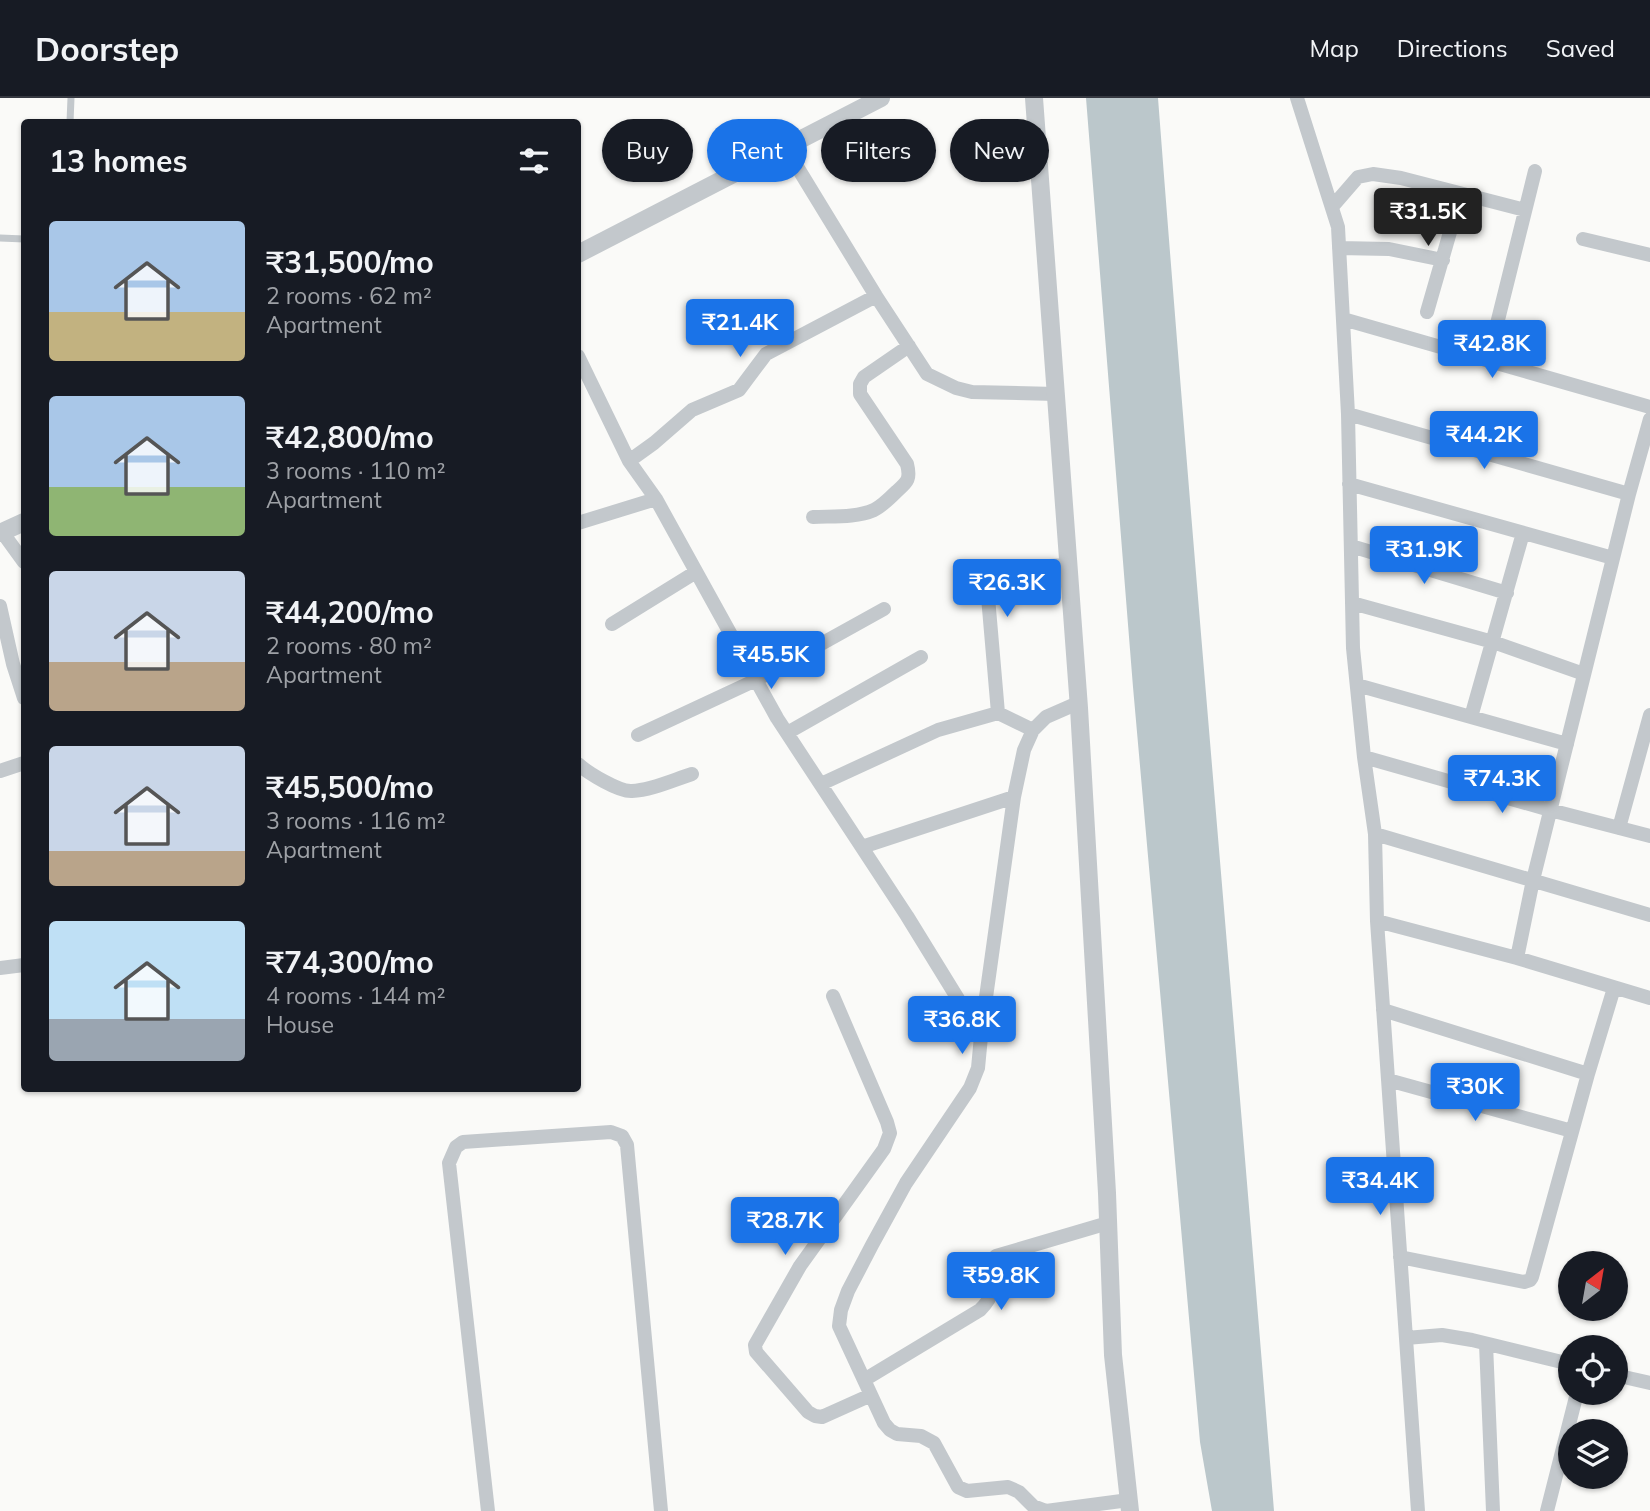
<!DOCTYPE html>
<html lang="en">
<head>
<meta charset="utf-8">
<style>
	body { margin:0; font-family:Mulish,sans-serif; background:#242831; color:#f1f3f6; height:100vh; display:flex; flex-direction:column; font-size:26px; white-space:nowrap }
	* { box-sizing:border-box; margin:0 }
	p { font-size:23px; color:#9ea1a6 }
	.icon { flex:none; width:38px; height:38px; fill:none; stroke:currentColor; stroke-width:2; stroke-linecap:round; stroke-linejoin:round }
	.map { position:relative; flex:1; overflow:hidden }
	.details { position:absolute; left:21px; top:21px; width:560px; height:973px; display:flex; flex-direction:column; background:#171b24; border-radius:7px; box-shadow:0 2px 5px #0004 }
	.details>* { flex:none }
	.top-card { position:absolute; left:602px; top:21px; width:665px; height:63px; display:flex; gap:14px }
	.needle { width:46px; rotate:31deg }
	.buttons { position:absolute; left:1558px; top:1153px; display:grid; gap:14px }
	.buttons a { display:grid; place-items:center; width:70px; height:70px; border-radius:50%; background:#171b24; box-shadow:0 2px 5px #0004; font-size:35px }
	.price { position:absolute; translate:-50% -60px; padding:0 16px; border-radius:7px; background:#1a73e8; color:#fff; font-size:23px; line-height:46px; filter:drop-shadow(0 2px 4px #0008) }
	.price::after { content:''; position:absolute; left:50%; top:42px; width:21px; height:16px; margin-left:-10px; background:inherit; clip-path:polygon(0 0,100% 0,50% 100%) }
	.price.on { background:#222; color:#fff }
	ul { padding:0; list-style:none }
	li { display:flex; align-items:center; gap:21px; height:175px; padding:0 28px }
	li span { display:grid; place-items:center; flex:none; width:196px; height:140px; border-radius:7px; color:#555 }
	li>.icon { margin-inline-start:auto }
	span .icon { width:84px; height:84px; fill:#fffc; stroke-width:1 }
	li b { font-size:30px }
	h2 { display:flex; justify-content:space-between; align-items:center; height:84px; padding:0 28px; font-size:30px }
	.chip { padding:0 24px; border-radius:32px; background:#171b24; box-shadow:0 2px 5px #0004; font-size:24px; line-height:63px }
	.chip.on { background:#1a73e8; color:#fff }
	header { display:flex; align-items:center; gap:42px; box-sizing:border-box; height:98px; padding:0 35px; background:#171b24; border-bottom:2px solid #363941 }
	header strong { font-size:33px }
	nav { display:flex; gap:38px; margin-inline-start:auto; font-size:24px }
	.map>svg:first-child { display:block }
</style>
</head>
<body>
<header>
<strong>Doorstep</strong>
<nav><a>Map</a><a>Directions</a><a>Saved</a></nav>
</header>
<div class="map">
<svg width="1650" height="1413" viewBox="0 0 1650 1413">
	<rect width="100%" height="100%" fill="#fafaf8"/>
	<path fill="#bbc7cb" d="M 1086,0 L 1158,0 C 1194,471 1236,942 1274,1413 L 1212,1413 L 1200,1344 L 1133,589 Z"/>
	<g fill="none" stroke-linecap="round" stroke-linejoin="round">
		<path stroke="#c3c8cc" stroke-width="7" d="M 70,24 L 71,0
			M 0,140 L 24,141"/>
		<path stroke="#c3c8cc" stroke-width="14" d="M 1297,0 L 1338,129 L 1348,316 L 1353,550 L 1364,659 L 1375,736 L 1377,823 L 1418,1413
			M 785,49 L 876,198 L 927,276 L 956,290 L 972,294 L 1056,296
			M 1332,109 L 1358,79 L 1373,76 L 1401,80 L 1525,112
			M 1583,141 L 1650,157
			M 1339,150 L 1389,151 L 1443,162
			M 1427,214 L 1461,96
			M 1343,221 L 1650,309
			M 578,258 L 629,363 L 656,401 L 777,620 L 907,818 L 963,909 L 982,928
			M 1488,262 L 1535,73
			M 1348,316 L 1629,396
			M 629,363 L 654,345 L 692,312 L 739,292 L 766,256 L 876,198
			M 1349,386 L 1613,460
			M 813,419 C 832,418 856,420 874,412 C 882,408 890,400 896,394 C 907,384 911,382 907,366 L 860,296 L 860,286 L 864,279 L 909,248
			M 578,425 L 656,401
			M 2,434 L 24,464
			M 1351,448 L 1507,495
			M 1352,505 L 1493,544 L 1584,576
			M 0,508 L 13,566 L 24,600
			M 612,526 L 696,474
			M 1357,587 L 1567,646
			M 1078,605 L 1046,619 L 1033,632 L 1024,652 L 1014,699 L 982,928 L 978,970 L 970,990 L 906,1085 L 872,1147 L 848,1193 L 841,1212 L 839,1228 L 884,1325 L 890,1332 L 897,1336 L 921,1338 L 934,1345 L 958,1389 L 967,1393 L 1008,1389 L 1019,1394 L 1033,1408 L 1046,1413 L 1129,1402
			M 998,615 L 988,499 L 988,486 L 997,478 L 1011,470 L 1068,467
			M 1471,619 L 1523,435
			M 787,635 L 921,559
			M 638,637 L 756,582 L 884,511
			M 1364,659 L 1550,712 L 1650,738
			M 578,666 C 588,675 619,694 632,693 C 652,692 673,682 692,676
			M 0,673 L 24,665
			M 821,686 L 938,632 L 998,615 L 1033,632
			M 1619,730 L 1650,617
			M 1375,736 L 1650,817
			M 862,749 L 1014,699
			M 1377,823 L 1517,860 L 1650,900
			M 1517,860 L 1533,782 L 1629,396 L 1650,321
			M 0,870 L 24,867
			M 833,898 L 887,1024 L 890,1035 L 884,1051 L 800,1168 L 755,1247 L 756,1254 L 808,1314 L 815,1318 L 822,1319 L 871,1297
			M 1383,912 L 1588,976
			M 1388,982 L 1572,1033
			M 1400,1159 L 1524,1184 L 1530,1182 L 1532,1179 L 1588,976 L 1614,890
			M 1406,1240 L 1442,1237 L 1472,1242 L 1570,1266
			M 1486,1246 L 1493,1413
			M 1615,1277 L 1650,1285
			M 864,1282 L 980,1212 C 985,1207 991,1200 992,1192 C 993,1177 983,1171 996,1158 L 1108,1125
			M 488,1413 L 449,1065 L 456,1049 L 463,1044 L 611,1034 L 622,1038 L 627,1047 L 661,1413
			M 1547,1413 L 1577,1295"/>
		<path stroke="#c3c8cc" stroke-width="18" d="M 1034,0 L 1079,610 L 1107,1095 L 1113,1257 L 1130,1413
			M 578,156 L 881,0
			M 0,435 L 24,424"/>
	</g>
</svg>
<div class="buttons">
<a><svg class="needle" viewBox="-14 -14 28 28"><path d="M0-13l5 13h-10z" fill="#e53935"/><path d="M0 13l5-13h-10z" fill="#9ea1a6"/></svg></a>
<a><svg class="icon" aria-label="locate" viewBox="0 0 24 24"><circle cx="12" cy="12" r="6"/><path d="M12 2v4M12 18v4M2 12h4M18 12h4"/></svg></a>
<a><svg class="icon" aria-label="layers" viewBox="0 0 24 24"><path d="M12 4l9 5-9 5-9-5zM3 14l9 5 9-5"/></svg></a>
</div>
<b class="price on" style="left:1428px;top:150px">₹31.5K</b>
<b class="price" style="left:740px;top:261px">₹21.4K</b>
<b class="price" style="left:1492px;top:282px">₹42.8K</b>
<b class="price" style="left:1484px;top:373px">₹44.2K</b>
<b class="price" style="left:1424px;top:488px">₹31.9K</b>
<b class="price" style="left:1007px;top:521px">₹26.3K</b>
<b class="price" style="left:771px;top:593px">₹45.5K</b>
<b class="price" style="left:1502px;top:717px">₹74.3K</b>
<b class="price" style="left:962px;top:958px">₹36.8K</b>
<b class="price" style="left:1475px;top:1025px">₹30K</b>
<b class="price" style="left:1380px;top:1119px">₹34.4K</b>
<b class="price" style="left:785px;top:1159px">₹28.7K</b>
<b class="price" style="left:1001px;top:1214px">₹59.8K</b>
<div class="top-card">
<a class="chip">Buy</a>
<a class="chip on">Rent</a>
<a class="chip">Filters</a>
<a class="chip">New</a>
</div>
<section class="details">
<h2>13 homes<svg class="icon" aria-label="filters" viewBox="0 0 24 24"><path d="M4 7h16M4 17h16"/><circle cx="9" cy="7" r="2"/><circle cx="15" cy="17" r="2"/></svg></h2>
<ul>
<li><span style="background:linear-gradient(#a9c7e8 65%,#c2b280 0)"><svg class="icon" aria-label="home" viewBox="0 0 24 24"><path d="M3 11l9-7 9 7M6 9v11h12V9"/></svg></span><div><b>₹31,500/mo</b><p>2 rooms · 62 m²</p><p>Apartment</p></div></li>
<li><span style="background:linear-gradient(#a9c7e8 65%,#8fb573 0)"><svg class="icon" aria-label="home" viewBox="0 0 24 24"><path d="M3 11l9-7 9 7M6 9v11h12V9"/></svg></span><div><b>₹42,800/mo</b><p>3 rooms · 110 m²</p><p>Apartment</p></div></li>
<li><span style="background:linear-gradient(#c9d6e8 65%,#b9a48a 0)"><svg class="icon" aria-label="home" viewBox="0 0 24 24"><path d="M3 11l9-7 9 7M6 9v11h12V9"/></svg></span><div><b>₹44,200/mo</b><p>2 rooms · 80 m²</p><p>Apartment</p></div></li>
<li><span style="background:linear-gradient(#c9d6e8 75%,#b9a48a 0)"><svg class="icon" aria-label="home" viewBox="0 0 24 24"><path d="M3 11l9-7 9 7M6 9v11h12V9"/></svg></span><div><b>₹45,500/mo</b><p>3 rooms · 116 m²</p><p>Apartment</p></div></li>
<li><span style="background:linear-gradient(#bfe0f5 70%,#9aa5b1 0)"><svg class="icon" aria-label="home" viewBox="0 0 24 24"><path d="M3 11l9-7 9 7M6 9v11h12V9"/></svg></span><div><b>₹74,300/mo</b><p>4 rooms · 144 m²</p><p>House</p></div></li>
</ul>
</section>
</div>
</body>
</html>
